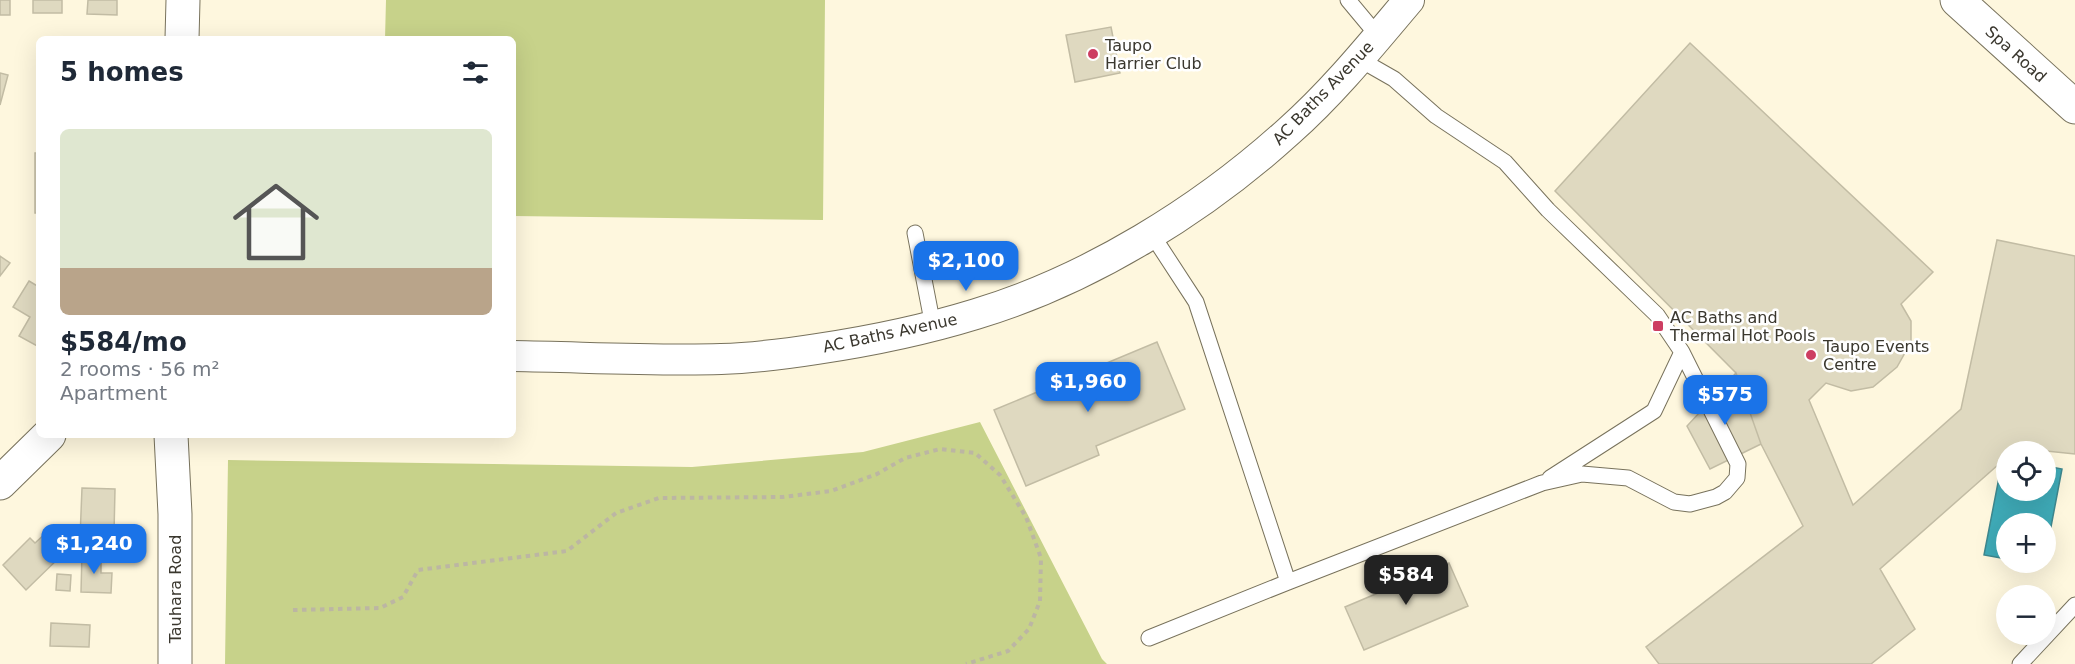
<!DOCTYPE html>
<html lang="en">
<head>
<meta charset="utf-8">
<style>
	body { margin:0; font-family:"DejaVu Sans",sans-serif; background:#f2f2f3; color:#1f2937; height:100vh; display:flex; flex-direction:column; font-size:22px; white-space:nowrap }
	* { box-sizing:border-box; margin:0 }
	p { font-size:20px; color:#747a83 }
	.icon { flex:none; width:33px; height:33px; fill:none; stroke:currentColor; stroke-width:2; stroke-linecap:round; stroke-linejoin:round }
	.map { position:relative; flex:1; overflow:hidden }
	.sheet { position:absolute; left:36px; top:36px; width:480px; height:402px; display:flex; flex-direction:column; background:#fff; border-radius:9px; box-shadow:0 6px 24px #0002 }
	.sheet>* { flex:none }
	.fabs { position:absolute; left:1996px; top:441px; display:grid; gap:12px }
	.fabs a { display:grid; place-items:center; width:60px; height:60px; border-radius:50%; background:#fff; box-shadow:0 6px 24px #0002; font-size:30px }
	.price { position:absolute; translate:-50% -51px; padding:0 14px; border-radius:12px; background:#1a73e8; color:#fff; font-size:20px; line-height:39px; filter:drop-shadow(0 2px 3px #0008) }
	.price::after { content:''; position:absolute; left:50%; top:36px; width:18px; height:14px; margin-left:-9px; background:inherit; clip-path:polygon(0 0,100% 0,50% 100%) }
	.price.on { background:#222; color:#fff }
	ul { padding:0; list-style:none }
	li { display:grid; align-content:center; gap:12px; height:318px; padding:0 24px }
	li+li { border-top:2px solid #e0e1e3 }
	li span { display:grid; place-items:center; height:186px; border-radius:9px; color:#555 }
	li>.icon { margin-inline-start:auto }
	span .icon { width:108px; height:108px; fill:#fffc; stroke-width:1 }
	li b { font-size:26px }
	h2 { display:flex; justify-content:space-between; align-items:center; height:72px; padding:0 24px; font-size:26px }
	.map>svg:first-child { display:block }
</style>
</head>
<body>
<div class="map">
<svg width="2075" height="664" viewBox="0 0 2075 664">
	<rect width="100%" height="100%" fill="#fef7de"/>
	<path fill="#c7d28a" d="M 386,0 L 825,0 L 823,220 L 513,216 L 513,39 L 385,39 Z
		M 980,422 L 1102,659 L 1107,664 L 225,664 L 228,460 L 692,467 L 863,452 Z"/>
	<path fill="#3fabb8" stroke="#3e888f" stroke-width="1.5" d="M 2003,457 L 2007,458 L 2007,490 L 2046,490 L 2046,466 L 2062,469 L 2046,553 L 2046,524 L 2007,524 L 2007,559 L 1984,555 Z"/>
	<path fill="#dfd9c0" stroke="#c2bca4" stroke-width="1.5" d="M 0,0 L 10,0 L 10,15 L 0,15 Z
		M 33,0 L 62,0 L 62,13 L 33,13 Z
		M 88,0 L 117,0 L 117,15 L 87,14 Z
		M 1111,27 L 1120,73 L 1075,82 L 1066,35 Z
		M 1690,43 L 1933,272 L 1901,304 L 1911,321 L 1911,342 L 1897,367 L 1873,387 L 1851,391 L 1826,383 L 1809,400 L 1853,505 L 1961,409 L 1997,240 L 2075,256 L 2075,454 L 2017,448 L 2013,452 L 2007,452 L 2007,457 L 1880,569 L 1915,629 L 1871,664 L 1659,664 L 1646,647 L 1803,526 L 1761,444 L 1736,373 L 1555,191 Z
		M 0,73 L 8,75 L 0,105 Z
		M 35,153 L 39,153 L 39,213 L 35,213 Z
		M 0,256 L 10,263 L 0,276 Z
		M 29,281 L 39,287 L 39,347 L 19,336 L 30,317 L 13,307 Z
		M 1157,342 L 1185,409 L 1096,446 L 1099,455 L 1026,486 L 994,410 Z
		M 1736,373 L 1761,444 L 1710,469 L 1687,426 Z
		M 82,488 L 115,489 L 114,533 L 107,533 L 107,539 L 80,538 Z
		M 47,532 L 66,551 L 26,590 L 3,565 L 30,538 L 35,543 Z
		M 82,553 L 101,554 L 101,573 L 112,573 L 111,593 L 81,592 Z
		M 1449,563 L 1468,606 L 1364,650 L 1345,607 Z
		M 57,574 L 71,575 L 70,591 L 56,590 Z
		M 51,623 L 90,625 L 89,647 L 50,646 Z"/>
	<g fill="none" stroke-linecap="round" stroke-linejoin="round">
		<g stroke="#78725c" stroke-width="17">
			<path id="lane" d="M 1348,0 L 1378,36
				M 915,233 L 933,326
				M 1151,233 L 1196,302 L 1288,582
				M 1550,478 L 1654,411 L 1682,352
				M 1149,638 L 1288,582 L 1542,483 L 1582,474 L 1628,478 L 1674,502 L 1690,504 L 1716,497 L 1725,492 L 1737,478 L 1738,464 L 1682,352 L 1657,315 L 1548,210 L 1505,162 L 1436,116 L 1394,79 L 1359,59
				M 2020,664 L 2075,605"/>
		</g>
		<g stroke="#78725c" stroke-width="32">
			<path id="street" d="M 513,356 C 582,357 652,361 721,359 C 753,358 785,354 817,349 C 871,341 924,330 976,314 C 1089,280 1202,210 1289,131 C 1333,92 1371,45 1409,0"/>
		</g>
		<g stroke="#78725c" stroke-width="35">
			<path id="secondary" d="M 1957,0 L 2075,107
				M 182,39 L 183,0
				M 171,435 L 175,514 L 175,664
				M 0,483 L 49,435"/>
		</g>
		<path stroke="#bcb6a3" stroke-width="4" stroke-dasharray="4.5 4.5" stroke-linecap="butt" d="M 293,610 L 380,608 L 403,597 L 418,570 L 567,551 L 616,513 L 659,498 L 783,497 L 831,491 L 877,474 L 905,458 L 940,449 L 975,453 L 1000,475 L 1026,517 L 1041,558 L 1040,601 L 1029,629 L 1008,651 L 966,664"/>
		<use href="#lane" stroke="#fff" stroke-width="15"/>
		<use href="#street" stroke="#fff" stroke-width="30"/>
		<use href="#secondary" stroke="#fff" stroke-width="33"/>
	</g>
	<g fill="#cd3e62" stroke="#fff" stroke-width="2">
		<circle cx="1093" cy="54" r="6"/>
		<rect x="1652" y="320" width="12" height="12" rx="3"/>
		<circle cx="1811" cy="355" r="6"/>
	</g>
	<g text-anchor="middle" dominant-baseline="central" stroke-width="5" stroke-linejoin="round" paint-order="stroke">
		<g font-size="16" fill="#3a372e" stroke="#fff" text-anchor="start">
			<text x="1105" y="45">Taupo<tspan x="1105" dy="18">Harrier Club</tspan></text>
			<text x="1670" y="317">AC Baths and<tspan x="1670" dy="18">Thermal Hot Pools</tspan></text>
			<text x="1823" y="346">Taupo Events<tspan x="1823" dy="18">Centre</tspan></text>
		</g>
		<g font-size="16" fill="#3a372e" stroke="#fff">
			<text transform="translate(2016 54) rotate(42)">Spa Road</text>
			<text transform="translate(1323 93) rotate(-46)">AC Baths Avenue</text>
			<text transform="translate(890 333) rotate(-12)">AC Baths Avenue</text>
			<text transform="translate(175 589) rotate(-90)">Tauhara Road</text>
		</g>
	</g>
</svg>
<div class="fabs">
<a><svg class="icon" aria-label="locate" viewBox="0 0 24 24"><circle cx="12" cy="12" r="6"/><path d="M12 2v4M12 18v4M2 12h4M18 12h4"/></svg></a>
<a>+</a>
<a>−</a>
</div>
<b class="price" style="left:966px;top:292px">$2,100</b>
<b class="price" style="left:1088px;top:413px">$1,960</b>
<b class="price" style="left:1725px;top:426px">$575</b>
<b class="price" style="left:94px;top:575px">$1,240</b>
<b class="price on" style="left:1406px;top:606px">$584</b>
<section class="sheet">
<h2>5 homes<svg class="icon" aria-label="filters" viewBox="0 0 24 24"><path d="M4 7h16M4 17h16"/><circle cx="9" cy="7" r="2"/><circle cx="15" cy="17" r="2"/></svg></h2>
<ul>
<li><span style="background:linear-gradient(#dfe7d0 75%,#b9a48a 0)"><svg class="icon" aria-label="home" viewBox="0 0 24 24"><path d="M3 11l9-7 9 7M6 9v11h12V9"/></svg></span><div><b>$584/mo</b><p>2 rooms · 56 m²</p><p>Apartment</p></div></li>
</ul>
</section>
</div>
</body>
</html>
